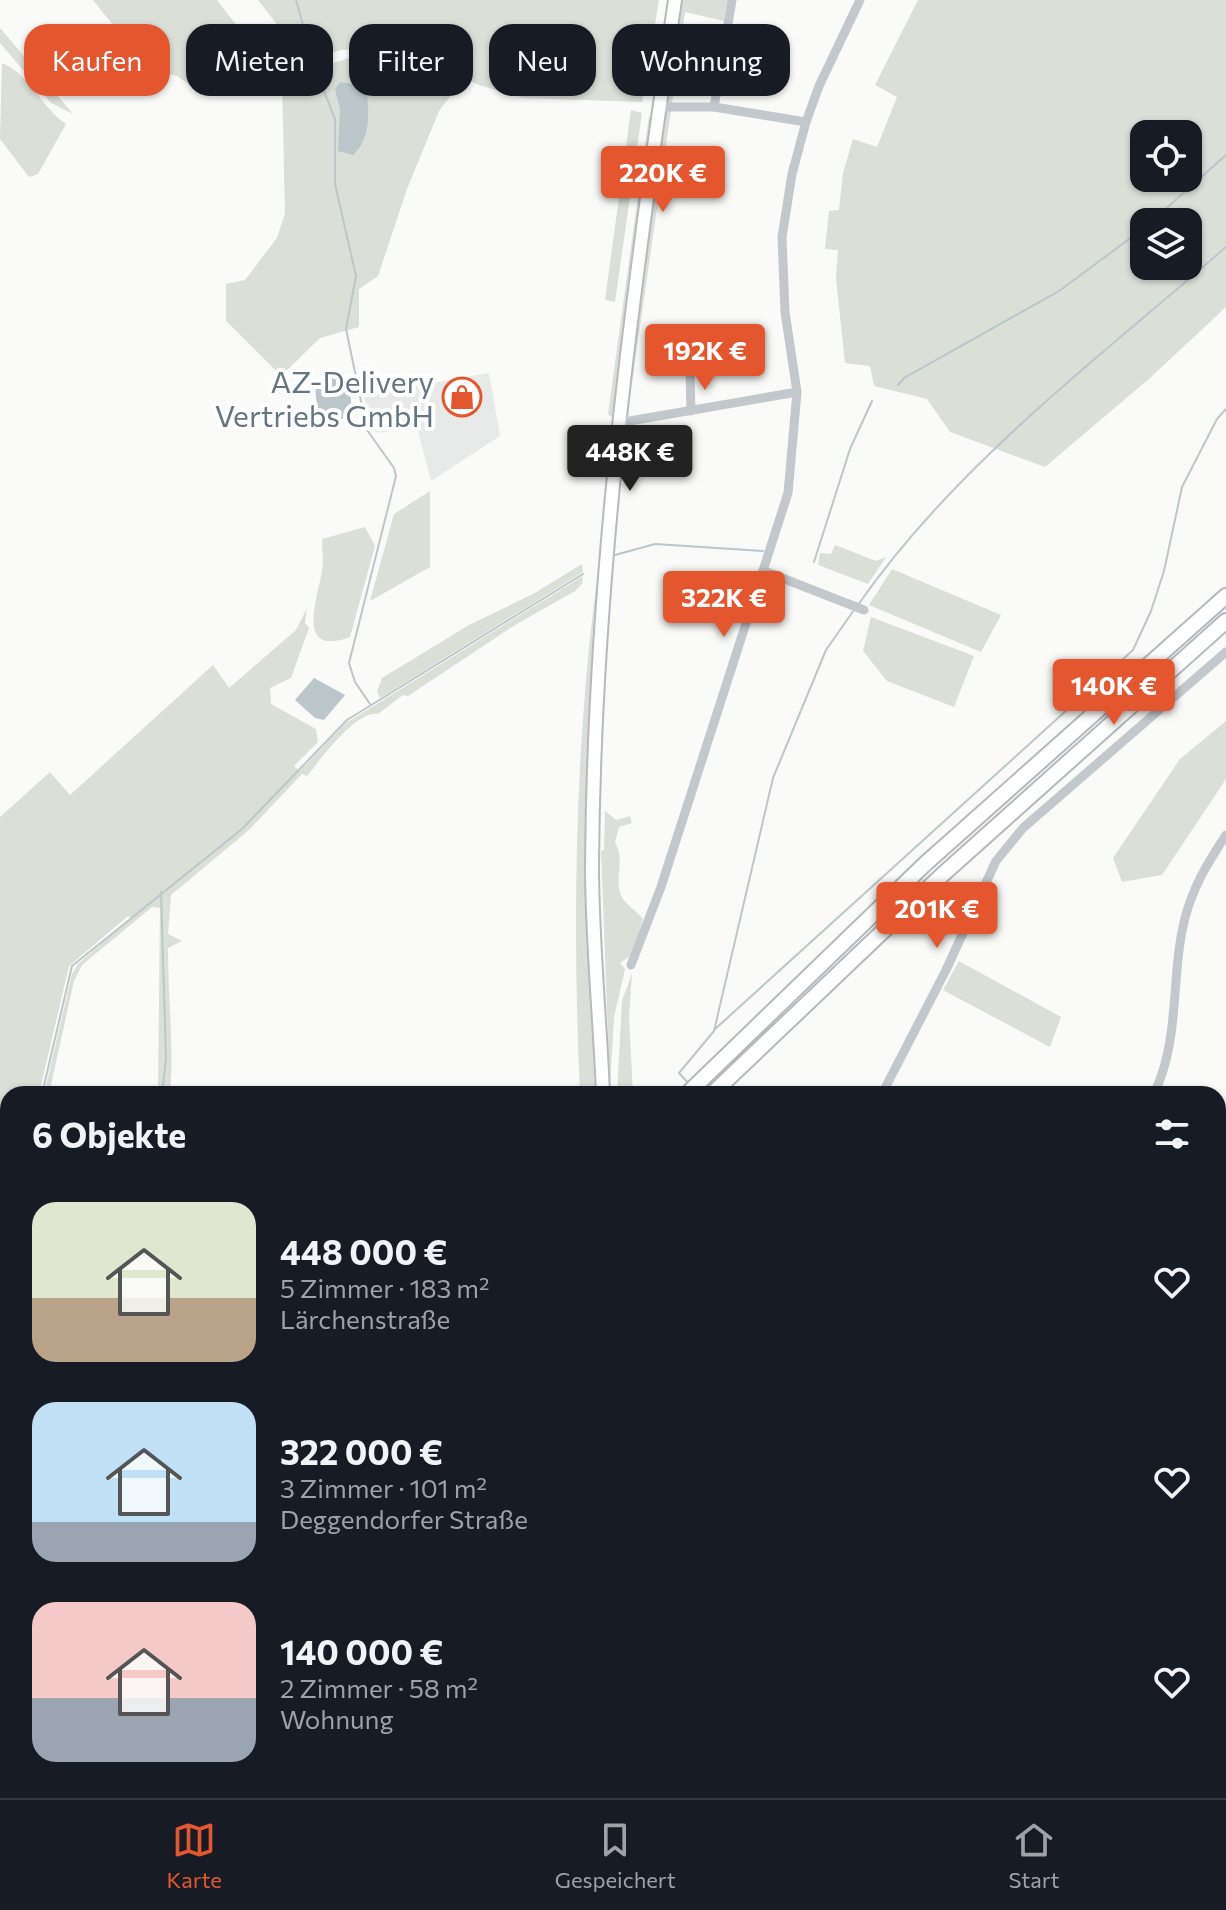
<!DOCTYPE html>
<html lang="de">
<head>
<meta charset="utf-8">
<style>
	body { margin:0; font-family:Commissioner,sans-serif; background:#242831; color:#f1f3f6; height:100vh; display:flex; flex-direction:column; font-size:30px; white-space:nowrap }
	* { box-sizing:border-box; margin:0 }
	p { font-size:26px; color:#9ea1a6 }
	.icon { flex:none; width:44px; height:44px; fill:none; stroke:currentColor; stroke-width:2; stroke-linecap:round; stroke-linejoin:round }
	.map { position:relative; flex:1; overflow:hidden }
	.sheet { position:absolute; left:0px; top:1086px; width:1226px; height:712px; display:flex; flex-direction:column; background:#171b24; border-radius:24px 24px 0 0; box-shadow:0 2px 6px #0004 }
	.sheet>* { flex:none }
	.hud { position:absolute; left:24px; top:24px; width:800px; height:72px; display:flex; gap:16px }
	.controls { position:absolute; left:1130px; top:120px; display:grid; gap:16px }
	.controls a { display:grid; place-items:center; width:72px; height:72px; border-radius:16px; background:#171b24; box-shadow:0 2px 6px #0004; font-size:40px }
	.price { position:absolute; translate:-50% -68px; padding:0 18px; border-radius:8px; background:#e4572e; color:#fff; font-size:26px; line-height:52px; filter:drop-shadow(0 2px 4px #0008) }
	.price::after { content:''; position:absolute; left:50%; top:48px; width:24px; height:18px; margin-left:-12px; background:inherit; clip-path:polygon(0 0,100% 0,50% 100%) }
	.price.on { background:#222; color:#fff }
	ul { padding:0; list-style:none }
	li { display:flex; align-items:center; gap:24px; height:200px; padding:0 32px }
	li span { display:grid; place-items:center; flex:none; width:224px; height:160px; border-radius:24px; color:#555 }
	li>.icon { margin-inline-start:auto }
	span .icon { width:96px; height:96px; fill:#fffc; stroke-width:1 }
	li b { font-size:34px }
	h2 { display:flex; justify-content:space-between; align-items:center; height:96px; padding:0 32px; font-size:34px }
	.chip { padding:0 28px; border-radius:24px; background:#171b24; box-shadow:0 2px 6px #0004; font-size:28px; line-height:72px }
	.chip.on { background:#e4572e; color:#fff }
	.tabs { display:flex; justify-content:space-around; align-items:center; height:112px; border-top:2px solid #363941; background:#171b24; font-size:22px; color:#9ea1a6 }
	.tabs a { display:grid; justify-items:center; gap:4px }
	.tabs .on { color:#e4572e }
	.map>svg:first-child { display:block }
</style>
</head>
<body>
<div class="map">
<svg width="1226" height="1798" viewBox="0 0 1226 1798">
	<rect width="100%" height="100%" fill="#fafaf8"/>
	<path fill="#e8e9e9" d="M 489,373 L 500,436 L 431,481 L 417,427 L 377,433 L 368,420 L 364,395 Z
		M 351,1790 L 565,1790 L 561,1798 L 374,1798 L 350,1796 Z"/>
	<path fill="#dadfd7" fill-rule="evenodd" d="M 93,0 L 217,0 L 241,31 L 238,41 L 249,40 L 259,32 L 281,54 L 284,66 L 214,94 L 194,88 L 177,76 L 148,69 Z
		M 258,0 L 659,0 L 642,102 L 523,98 L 476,84 L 439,61 L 393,45 L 341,50 L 301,63 L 292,60 L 286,51 L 292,44 Z
		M 681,0 L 727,0 L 724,21 L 685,12 L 627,418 L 624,413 Z
		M 918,0 L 1226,0 L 1226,307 L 1150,378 L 1045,467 L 950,432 L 927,399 L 874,386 L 870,366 L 845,363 L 836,278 L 838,250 L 825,249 L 829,211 L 839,210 L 843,173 L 853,139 L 877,147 L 897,97 L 875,85 ZM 1188,134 L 1188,178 L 1144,178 L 1144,134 ZM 1188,222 L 1188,266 L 1144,266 L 1144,222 Z
		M 0,28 L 73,114 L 51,103 L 0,43 Z
		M 392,54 L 459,85 L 439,111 L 407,189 L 378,276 L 359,289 L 359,327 L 320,338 L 281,376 L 226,321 L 226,284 L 245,280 L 277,238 L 285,213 L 282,80 L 349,58 Z
		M 2,63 C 29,74 42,108 66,124 L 38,174 L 29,177 L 0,139 Z
		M 631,110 L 642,113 L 615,302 L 605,300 Z
		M 649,116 L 653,123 L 615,412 L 611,417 L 608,414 Z
		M 430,491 L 430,567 L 370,601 L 394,514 Z
		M 365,527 L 375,546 L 350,637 C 293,658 319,595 322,570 C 324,560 322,549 322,539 Z
		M 835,545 L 876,561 L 886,557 L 868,584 L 818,565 L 820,553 L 831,554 Z
		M 582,564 L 583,572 L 380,698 L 377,691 L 382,678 L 469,625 L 533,594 Z
		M 892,569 L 1001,615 L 981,652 L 869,605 Z
		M 598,572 L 590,765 L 590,971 L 595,1094 L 580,1094 C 572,921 575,743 598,572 Z
		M 583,576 L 582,584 L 575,591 L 515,625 L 408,696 L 403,695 L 378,714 C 355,711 321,759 307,776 L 302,774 L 249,830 L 171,895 L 168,934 L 182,941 L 168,948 C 168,998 174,1045 170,1094 L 158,1094 L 160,908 L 152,907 L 82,965 L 74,981 L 49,1094 L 44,1094 L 72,974 L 78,964 L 131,918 L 128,916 L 69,966 L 39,1094 L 8,1094 L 8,1117 L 0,1108 L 0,817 L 50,772 L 70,795 L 213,665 L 229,688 L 296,630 L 307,608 L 305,623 L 309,628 L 291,678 L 270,688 L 271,704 L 316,729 L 318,742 L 294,766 L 300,771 L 346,723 Z
		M 871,617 L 974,656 L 954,707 L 887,681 L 863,651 Z
		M 1226,721 L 1226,779 L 1162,875 L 1122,882 L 1113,858 L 1180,759 Z
		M 605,811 L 616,820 L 630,816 L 632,823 L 619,827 L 615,842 C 624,860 617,870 619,888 C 621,904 636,909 643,919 L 632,955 L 620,963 L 625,969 L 614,1017 L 610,1087 L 601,851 L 604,850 Z
		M 959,961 L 1061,1017 L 1050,1047 L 943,990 Z
		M 632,973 L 629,1017 L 633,1094 L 617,1094 L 622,1001 Z
		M 0,1120 L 8,1129 L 8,1424 L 0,1411 Z
		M 1226,1354 L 1226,1686 L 1218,1688 L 1218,1364 Z
		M 0,1428 L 8,1442 L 8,1781 L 0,1789 Z
		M 769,1790 L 879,1790 L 873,1798 L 763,1798 Z"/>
	<path fill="#bbc7cb" d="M 340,82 L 366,86 C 369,108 372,139 353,155 L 338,151 L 340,109 L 335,89 Z
		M 344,372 L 351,397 L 351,415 L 340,420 L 322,418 L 317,412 L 315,381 Z
		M 314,678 L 345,695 L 324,720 L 315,718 L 295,700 Z"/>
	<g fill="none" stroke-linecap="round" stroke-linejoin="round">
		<path stroke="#bbc7cb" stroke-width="2" d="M 296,0 L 311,53
			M 316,71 L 335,119 L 335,184 L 356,276 L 346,329 L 367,430 L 394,468 L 396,476 L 349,663 L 355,682 L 370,704
			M 1151,222 L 1226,155
			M 898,385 L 904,378 L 1059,291 L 1144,228
			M 615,555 L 655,544 L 763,551
			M 814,562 L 850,449 L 872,401
			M 858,605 C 956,464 1098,359 1226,247
			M 161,892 L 166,1058 L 162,1094
			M 714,1030 L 1133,650 L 1151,611 L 1164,571 L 1182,487 L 1217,419 L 1226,409
			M 690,1085 L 679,1073 L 714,1031 L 773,778 L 826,650 L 854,610
			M 42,1094 L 72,966 L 242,829 L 347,720 L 583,574
			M 0,1200 L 8,1196
			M 1218,1341 L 1226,1331
			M 1218,1385 L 1226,1393
			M 1218,1524 L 1226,1524
			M 0,1707 L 8,1702
			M 1218,1748 L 1226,1753
			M 1200,1790 L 1218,1798
			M 747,1798 L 753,1790"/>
		<g stroke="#b5babe" stroke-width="16">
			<path id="major" d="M 603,1094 C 600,1018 592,941 592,865 C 594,575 633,286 675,0
				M 611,1798 L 612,1790"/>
		</g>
		<g stroke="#b4b9bd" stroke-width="18">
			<path id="highway" d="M 687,1094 L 925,864 L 1226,596
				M 712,1094 L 941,876 L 1226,621
				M 25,1798 L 33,1790
				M 44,1798 L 51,1790
				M 65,1798 L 71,1790
				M 83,1798 L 89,1790"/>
		</g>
		<path stroke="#c3c8cc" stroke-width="9" d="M 659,107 L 714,107 L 806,122
			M 714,107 L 732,0
			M 689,337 L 691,411
			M 618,423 L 797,392
			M 764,571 L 864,610
			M 631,965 L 661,887 L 788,493 L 797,392 L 785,312 L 782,237 L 792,174 L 806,122 L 819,86 L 860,0
			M 882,1094 L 946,970 L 996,861 L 1023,828 L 1226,652
			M 1154,1094 C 1181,1037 1170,977 1185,918 C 1193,887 1208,862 1226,835
			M 567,1798 L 570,1790
			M 659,1798 L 662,1790"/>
		<use href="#major" stroke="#fff" stroke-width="12"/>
		<use href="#highway" stroke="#fff" stroke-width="14"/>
		<path stroke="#a2aab0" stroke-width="2" stroke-dasharray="12 6" stroke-linecap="butt" d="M 0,1421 L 8,1434
			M 218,1790 L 222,1798"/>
	</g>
	<defs>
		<g id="shop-ring" transform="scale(2)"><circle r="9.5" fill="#fff" stroke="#e4572e" stroke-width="1.5"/><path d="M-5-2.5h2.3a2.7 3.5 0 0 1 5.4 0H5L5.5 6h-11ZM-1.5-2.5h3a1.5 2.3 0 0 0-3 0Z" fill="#e4572e"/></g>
	</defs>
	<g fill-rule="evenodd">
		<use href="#shop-ring" x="462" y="397"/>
	</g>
	<g text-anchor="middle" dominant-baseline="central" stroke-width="8" stroke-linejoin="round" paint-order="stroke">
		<g font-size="30" fill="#657683" stroke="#fff" text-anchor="end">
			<text x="434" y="380">AZ-Delivery<tspan x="434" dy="34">Vertriebs GmbH</tspan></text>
		</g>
	</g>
</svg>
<div class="controls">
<a><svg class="icon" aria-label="locate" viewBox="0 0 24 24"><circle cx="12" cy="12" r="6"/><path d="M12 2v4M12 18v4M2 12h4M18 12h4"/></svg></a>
<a><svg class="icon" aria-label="layers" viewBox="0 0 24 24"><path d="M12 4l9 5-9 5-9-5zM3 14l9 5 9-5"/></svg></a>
</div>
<b class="price" style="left:663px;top:214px">220K €</b>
<b class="price" style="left:705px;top:392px">192K €</b>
<b class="price on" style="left:630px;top:493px">448K €</b>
<b class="price" style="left:724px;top:639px">322K €</b>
<b class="price" style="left:1114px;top:727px">140K €</b>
<b class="price" style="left:937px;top:950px">201K €</b>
<div class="hud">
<a class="chip on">Kaufen</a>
<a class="chip">Mieten</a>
<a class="chip">Filter</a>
<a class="chip">Neu</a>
<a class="chip">Wohnung</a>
</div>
<section class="sheet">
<h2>6 Objekte<svg class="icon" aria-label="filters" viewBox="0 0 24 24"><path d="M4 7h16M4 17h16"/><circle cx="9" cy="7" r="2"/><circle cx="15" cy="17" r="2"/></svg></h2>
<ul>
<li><span style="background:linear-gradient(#dfe7d0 60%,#b9a48a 0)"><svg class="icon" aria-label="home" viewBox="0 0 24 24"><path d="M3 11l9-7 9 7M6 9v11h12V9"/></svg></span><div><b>448 000 €</b><p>5 Zimmer · 183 m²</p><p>Lärchenstraße</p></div><svg class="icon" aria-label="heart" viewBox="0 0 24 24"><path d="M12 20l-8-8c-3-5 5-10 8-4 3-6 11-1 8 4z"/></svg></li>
<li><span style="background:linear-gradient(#bfe0f5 75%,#9aa5b1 0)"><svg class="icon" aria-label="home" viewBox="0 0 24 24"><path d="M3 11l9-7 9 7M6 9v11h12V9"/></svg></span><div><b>322 000 €</b><p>3 Zimmer · 101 m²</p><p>Deggendorfer Straße</p></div><svg class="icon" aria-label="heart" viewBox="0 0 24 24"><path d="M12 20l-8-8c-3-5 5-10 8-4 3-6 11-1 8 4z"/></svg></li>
<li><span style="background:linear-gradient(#f6c9c9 60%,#9aa5b1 0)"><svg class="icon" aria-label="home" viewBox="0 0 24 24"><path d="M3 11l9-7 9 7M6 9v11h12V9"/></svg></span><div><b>140 000 €</b><p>2 Zimmer · 58 m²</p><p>Wohnung</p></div><svg class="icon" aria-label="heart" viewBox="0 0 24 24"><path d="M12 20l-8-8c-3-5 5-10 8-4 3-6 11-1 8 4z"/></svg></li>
</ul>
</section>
</div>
<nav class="tabs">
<a class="on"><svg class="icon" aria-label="map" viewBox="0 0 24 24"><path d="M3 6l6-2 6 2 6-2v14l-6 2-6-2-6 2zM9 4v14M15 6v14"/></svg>Karte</a>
<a><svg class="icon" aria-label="saved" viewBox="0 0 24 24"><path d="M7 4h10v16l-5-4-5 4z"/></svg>Gespeichert</a>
<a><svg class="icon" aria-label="home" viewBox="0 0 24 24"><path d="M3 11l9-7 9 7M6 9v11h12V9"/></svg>Start</a>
</nav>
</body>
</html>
